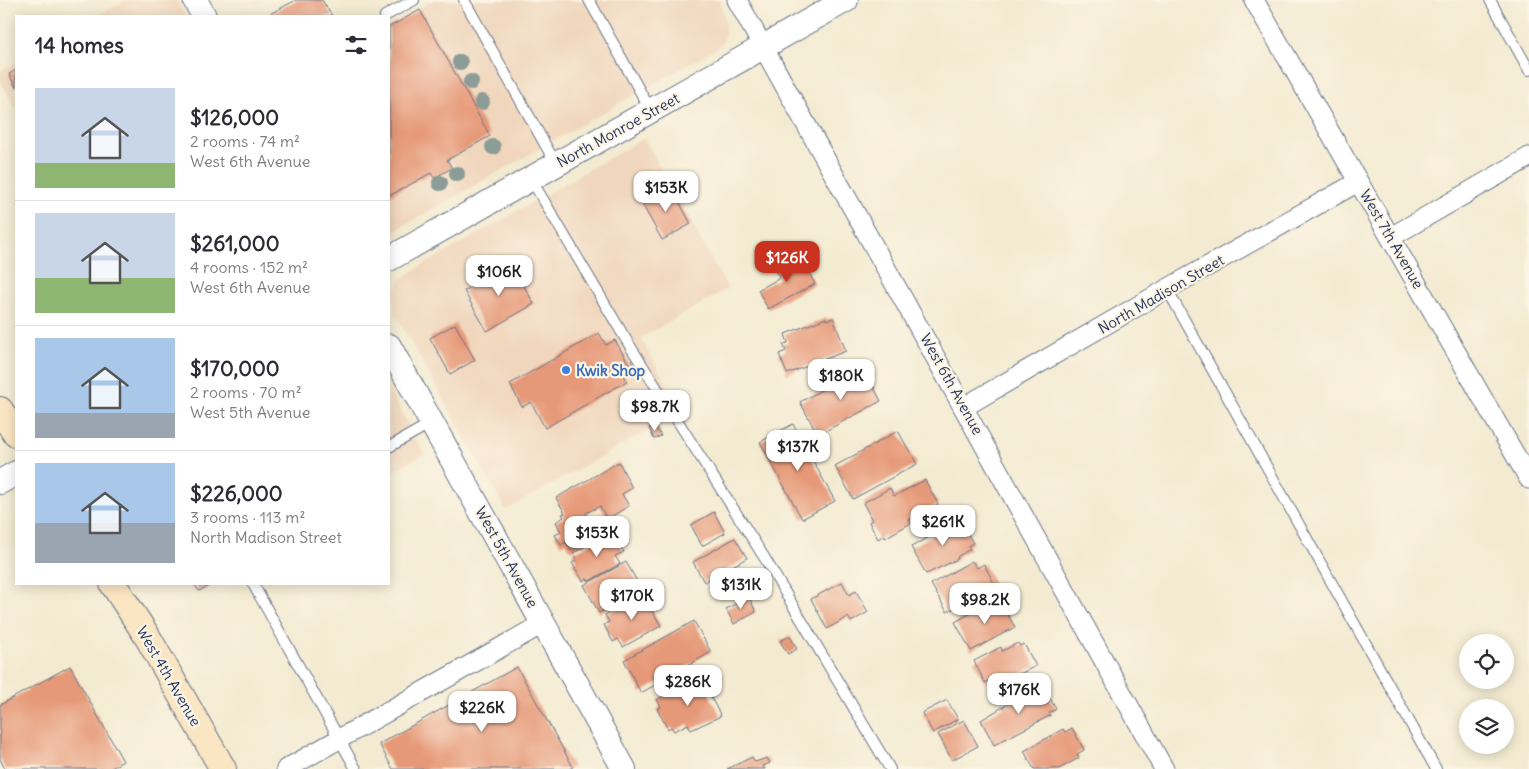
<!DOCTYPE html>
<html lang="en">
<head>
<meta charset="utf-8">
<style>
	body { margin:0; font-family:Delius,sans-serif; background:#f7f7f7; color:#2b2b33; height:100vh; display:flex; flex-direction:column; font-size:19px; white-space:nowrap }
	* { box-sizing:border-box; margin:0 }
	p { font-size:16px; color:#7c7c81 }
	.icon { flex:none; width:28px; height:28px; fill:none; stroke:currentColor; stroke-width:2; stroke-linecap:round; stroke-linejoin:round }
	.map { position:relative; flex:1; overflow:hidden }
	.sheet { position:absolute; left:15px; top:15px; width:375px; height:570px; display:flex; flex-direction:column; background:#fff; border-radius:0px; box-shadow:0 2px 12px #0003 }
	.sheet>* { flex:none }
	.fabs { position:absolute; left:1459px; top:634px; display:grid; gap:10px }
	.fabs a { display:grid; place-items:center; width:55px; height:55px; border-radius:50%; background:#fff; box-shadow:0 2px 12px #0003; font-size:25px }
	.price { position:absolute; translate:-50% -42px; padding:0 11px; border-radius:10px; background:#fff; color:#222; font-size:16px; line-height:32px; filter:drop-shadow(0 1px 2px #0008) }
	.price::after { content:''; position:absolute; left:50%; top:30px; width:15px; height:11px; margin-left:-8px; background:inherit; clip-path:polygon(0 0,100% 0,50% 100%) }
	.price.selected { background:#c8321e; color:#fff }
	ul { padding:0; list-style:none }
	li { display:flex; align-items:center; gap:15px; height:125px; padding:0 20px }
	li+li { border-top:1px solid #e1e1e2 }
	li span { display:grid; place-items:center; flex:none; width:140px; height:100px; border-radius:0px; color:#555 }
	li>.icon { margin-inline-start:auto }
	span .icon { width:60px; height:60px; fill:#fffc; stroke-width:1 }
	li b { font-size:21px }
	h2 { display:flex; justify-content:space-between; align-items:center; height:60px; padding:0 20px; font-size:21px }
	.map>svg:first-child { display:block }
</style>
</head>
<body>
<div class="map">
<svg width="1529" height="769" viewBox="0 0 1529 769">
	<rect width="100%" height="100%" fill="#fcf5e5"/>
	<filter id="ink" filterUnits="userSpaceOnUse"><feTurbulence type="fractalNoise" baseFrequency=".02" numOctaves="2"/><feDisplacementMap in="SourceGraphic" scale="10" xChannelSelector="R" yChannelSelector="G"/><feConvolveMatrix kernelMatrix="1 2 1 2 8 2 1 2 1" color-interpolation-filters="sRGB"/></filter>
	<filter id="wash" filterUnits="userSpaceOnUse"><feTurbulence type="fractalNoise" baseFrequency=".0096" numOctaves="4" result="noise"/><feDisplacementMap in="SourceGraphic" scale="20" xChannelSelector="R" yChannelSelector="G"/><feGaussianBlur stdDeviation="1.12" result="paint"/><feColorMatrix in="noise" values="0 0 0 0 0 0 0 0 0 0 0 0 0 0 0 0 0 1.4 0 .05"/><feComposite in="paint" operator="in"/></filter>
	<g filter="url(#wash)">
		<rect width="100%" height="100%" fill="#f3ebd1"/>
		<path fill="#f0d6bc" d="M 126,0 L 176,0 L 185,16 L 97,16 Z
			M 434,0 L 720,0 L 725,22 L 725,34 L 722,43 L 717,48 L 389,234 L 389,25 Z
			M 16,62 L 16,109 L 0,80 L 0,71 Z
			M 644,138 L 728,289 L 640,338 L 682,411 L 506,510 L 394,312 L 394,294 L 401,279 L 408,274 Z
			M 389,390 L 424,454 L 389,473 Z"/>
		<g id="blocks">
			<path fill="#e69978" d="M 296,0 L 322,0 L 332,16 L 266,16 Z
				M 420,10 L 490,136 L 447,160 L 452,168 L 434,178 L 431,173 L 389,196 L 389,27 Z
				M 16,70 L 16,88 L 9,74 Z
				M 670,185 L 691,224 L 662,240 L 641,202 Z
				M 800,256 L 815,284 L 768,309 L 758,290 L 780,278 L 776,270 Z
				M 512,264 L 534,304 L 487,331 L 464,291 Z
				M 826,318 L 826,320 L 833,318 L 846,351 L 787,374 L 779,354 L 786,351 L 783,344 L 788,343 L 785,334 Z
				M 455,324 L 475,360 L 450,374 L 430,338 Z
				M 599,333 L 606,345 L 615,340 L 633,371 L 624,376 L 627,381 L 545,428 L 531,402 L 522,407 L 510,384 Z
				M 863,367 L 881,401 L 818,435 L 800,402 Z
				M 793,424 L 835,501 L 802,519 L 760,442 Z
				M 655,425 L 661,436 L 654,439 L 649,428 Z
				M 898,431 L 917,464 L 853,499 L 835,466 Z
				M 619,462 L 632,488 L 622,494 L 629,506 L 607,519 L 600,506 L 586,513 L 590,521 L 597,517 L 605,530 L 571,551 L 566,542 L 561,545 L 555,535 L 561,532 L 556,522 L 564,517 L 562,514 L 565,513 L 556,498 Z
				M 925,480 L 938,504 L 909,520 L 911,523 L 885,538 L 884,535 L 878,539 L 869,522 L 872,520 L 863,503 L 890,488 L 894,496 Z
				M 714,512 L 725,533 L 702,546 L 691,525 Z
				M 960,520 L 973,543 L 968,546 L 970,549 L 957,557 L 958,559 L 926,574 L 911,547 Z
				M 614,535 L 624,552 L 615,556 L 620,564 L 589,581 L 587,579 L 583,581 L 572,563 L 577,560 L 573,553 L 603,537 L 604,540 Z
				M 735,538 L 747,558 L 704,582 L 693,562 Z
				M 972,561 L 977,568 L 984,564 L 996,587 L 964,608 L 962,604 L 947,612 L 931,584 Z
				M 626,562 L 642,590 L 599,613 L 584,585 Z
				M 842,582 L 849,595 L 856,591 L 868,612 L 851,622 L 848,617 L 827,629 L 811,599 Z
				M 194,584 L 213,584 L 199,591 Z
				M 643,594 L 661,626 L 623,647 L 618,639 L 613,642 L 604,625 L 609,622 L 605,615 Z
				M 749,597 L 756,612 L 734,624 L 726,609 Z
				M 998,598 L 1015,627 L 971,651 L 955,622 Z
				M 694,621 L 711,652 L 641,693 L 624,660 Z
				M 790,636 L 797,649 L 788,654 L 780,641 Z
				M 1018,643 L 1020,646 L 1024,644 L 1036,666 L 999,684 L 995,677 L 985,683 L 974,661 L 1001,647 L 1002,651 Z
				M 70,666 L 123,761 L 110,769 L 5,769 L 0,759 L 0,705 Z
				M 517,667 L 573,767 L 569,769 L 393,769 L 379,744 Z
				M 686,682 L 690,689 L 703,683 L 721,716 L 691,730 L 688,724 L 674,731 L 671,727 L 668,729 L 657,709 L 661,707 L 657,700 Z
				M 1042,684 L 1056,709 L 1049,713 L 1051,715 L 994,745 L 981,720 Z
				M 947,700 L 958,719 L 933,733 L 922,713 Z
				M 964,720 L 978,746 L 952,760 L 938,734 Z
				M 1072,728 L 1084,750 L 1077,754 L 1079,758 L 1059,769 L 1034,769 L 1024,751 L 1063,729 L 1065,732 Z
				M 752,757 L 755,762 L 767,758 L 770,763 L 763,766 L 765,769 L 727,769 Z"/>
		</g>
	</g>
	<g filter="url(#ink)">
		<use href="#blocks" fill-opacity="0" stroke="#677186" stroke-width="1"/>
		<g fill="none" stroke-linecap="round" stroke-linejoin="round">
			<g stroke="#677186" stroke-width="12">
				<path id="service" d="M 464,0 L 556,164
					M 589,0 L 651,111
					M 1490,0 L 1529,70
					M 385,16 L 414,0
					M 531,179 L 625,338 L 764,557 L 890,769
					M 1167,289 L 1436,769
					M 389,447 L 431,423
					M 253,584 L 356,769"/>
			</g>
			<g stroke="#677186" stroke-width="21">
				<path id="minor" d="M 737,0 L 1164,769
					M 1254,0 L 1529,479
					M 1391,237 L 1529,157
					M 964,407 L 1167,289 L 1358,182
					M 286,769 L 544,623"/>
			</g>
			<g stroke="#677186" stroke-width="26">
				<path id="tertiary" d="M 195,0 L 204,16
					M 389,259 L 846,0
					M 389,346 L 624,769
					M 0,482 L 16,473"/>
			</g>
			<g stroke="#677186" stroke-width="28">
				<path id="secondary" d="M 0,410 L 16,434
					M 113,584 L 147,636 L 223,769"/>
			</g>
			<use href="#service" stroke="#fff" stroke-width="10"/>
			<use href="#minor" stroke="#fff" stroke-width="19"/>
			<use href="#tertiary" stroke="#fff" stroke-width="24"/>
			<use href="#secondary" stroke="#fbe6c4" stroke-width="26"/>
		</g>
		<g fill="#8c9d98">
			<circle cx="460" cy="62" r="8"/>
			<circle cx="471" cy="82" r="8"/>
			<circle cx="482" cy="102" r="8"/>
			<circle cx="493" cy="147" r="8"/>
			<circle cx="457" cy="174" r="8"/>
			<circle cx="440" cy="183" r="8"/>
		</g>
	</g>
	<circle fill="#3f7fe0" stroke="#fcf5e5" stroke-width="2" cx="566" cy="370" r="5"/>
	<g text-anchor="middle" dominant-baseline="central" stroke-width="4.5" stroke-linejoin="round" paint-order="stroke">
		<g font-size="15" fill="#1b2f5e" stroke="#fcf5e5">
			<text transform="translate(618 130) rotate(-29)">North Monroe Street</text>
			<text transform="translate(1392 239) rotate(60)">West 7th Avenue</text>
			<text transform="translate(1161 294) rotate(-30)">North Madison Street</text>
			<text transform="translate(952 384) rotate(61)">West 6th Avenue</text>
			<text transform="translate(507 557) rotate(61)">West 5th Avenue</text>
			<text transform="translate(169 676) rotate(60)">West 4th Avenue</text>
		</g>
		<g font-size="15" font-weight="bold" fill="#366cbe" stroke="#fcf5e5" text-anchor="start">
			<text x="576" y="370">Kwik Shop</text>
		</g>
	</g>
</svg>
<div class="fabs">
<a><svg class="icon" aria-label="locate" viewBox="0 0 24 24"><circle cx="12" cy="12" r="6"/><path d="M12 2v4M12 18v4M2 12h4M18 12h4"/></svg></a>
<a><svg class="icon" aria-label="layers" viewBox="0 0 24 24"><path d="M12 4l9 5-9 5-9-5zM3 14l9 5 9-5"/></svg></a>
</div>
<b class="price" style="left:666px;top:213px">$153K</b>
<b class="price selected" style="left:787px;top:283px">$126K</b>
<b class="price" style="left:499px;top:297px">$106K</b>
<b class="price" style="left:841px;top:401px">$180K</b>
<b class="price" style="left:655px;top:432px">$98.7K</b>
<b class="price" style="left:798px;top:472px">$137K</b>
<b class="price" style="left:943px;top:547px">$261K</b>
<b class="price" style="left:597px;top:558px">$153K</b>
<b class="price" style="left:741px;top:610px">$131K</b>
<b class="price" style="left:632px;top:621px">$170K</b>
<b class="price" style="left:985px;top:625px">$98.2K</b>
<b class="price" style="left:688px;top:707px">$286K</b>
<b class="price" style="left:1019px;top:715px">$176K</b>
<b class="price" style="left:482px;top:733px">$226K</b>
<section class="sheet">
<h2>14 homes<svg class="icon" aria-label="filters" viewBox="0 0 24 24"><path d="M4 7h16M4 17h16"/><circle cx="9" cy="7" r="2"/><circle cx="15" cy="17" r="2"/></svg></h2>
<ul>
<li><span style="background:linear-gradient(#c9d6e8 75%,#8fb573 0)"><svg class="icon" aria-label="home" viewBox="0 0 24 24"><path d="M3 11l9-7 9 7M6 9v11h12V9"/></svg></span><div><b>$126,000</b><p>2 rooms · 74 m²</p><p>West 6th Avenue</p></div></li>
<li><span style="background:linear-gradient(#c9d6e8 65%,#8fb573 0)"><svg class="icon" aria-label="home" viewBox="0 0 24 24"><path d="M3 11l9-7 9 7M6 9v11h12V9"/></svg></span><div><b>$261,000</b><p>4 rooms · 152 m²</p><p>West 6th Avenue</p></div></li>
<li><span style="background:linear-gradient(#a9c7e8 75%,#9aa5b1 0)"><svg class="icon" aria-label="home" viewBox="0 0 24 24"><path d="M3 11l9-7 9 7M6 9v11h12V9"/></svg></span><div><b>$170,000</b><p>2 rooms · 70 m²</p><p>West 5th Avenue</p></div></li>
<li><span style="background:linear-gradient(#a9c7e8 60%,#9aa5b1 0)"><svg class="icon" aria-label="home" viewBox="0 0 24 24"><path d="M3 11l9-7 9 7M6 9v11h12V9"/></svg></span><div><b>$226,000</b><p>3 rooms · 113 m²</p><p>North Madison Street</p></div></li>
</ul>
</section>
</div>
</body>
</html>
